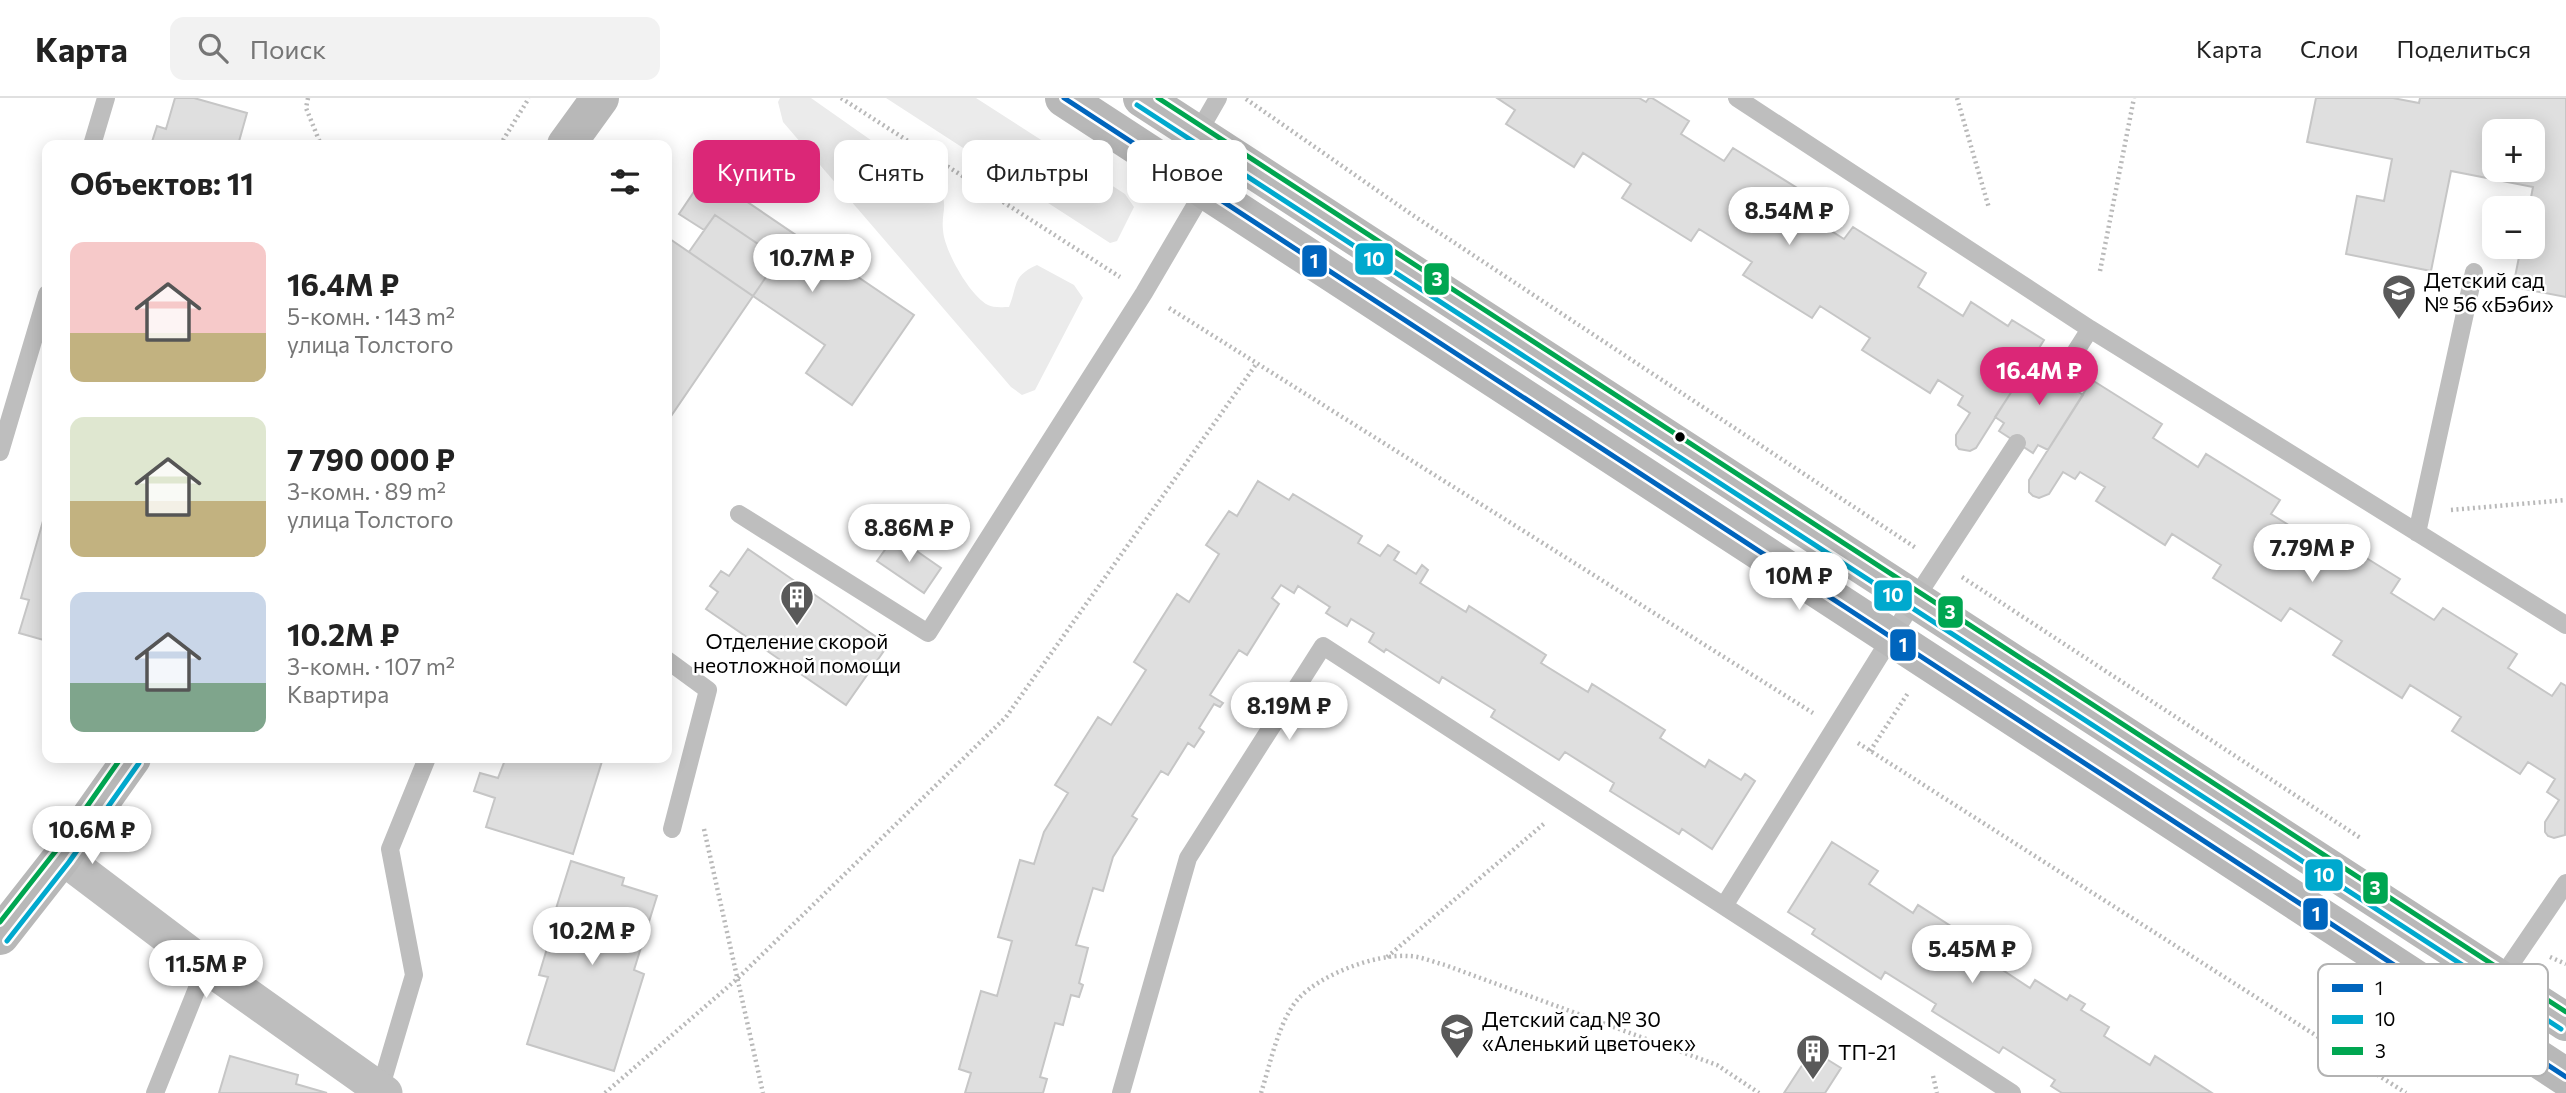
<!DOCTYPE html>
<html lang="ru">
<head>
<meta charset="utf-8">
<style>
	body { margin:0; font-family:Commissioner,sans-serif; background:#f2f2f2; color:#222; height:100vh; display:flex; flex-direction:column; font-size:26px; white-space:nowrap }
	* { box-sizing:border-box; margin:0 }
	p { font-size:23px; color:#767676 }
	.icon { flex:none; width:38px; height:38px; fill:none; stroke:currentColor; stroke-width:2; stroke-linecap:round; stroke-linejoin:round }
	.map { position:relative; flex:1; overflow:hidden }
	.drawer { position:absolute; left:42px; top:42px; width:630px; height:623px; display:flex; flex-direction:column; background:#fff; border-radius:14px; box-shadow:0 4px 18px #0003 }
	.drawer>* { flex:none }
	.banner { position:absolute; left:693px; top:42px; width:665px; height:63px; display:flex; gap:14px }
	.fabs { position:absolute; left:2482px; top:21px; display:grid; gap:14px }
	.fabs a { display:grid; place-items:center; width:63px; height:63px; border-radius:14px; background:#fff; box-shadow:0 4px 18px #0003; font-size:35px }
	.price { position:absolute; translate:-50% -60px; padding:0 16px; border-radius:24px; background:#fff; color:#222; font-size:23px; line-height:46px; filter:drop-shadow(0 2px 4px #0008) }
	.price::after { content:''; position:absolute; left:50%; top:42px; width:21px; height:16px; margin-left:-10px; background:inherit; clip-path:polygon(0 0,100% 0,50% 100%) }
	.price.on { background:#db2777; color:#fff }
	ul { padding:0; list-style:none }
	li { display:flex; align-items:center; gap:21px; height:175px; padding:0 28px }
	li span { display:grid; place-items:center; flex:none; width:196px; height:140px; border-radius:14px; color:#555 }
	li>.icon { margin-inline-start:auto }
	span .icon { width:84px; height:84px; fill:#fffc; stroke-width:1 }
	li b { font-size:30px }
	h2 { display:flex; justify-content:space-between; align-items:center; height:84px; padding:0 28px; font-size:30px }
	.chip { padding:0 24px; border-radius:14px; background:#fff; box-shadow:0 4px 18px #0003; font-size:24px; line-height:63px }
	.chip.on { background:#db2777; color:#fff }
	header { display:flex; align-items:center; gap:42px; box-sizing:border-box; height:98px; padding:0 35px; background:#fff; border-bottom:2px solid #e0e0e0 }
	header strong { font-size:33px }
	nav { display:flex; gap:38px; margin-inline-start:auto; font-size:24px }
	.search { width:490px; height:63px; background:#f2f2f2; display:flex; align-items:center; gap:18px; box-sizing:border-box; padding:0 24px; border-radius:14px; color:#767676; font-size:26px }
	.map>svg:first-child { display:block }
</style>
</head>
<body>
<header>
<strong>Карта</strong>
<div class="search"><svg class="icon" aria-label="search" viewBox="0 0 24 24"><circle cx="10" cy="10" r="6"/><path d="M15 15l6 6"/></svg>Поиск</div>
<nav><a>Карта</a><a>Слои</a><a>Поделиться</a></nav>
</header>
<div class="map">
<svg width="2566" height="995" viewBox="0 0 2566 995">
	<rect width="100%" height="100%" fill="#fff"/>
	<path fill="#ebebeb" d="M 780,0 L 811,0 L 939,90 C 949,108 941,114 943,132 C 944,152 970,198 988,207 C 993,210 1003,209 1009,209 C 1018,187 1012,178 1037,167 L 1074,187 L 1083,200 L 1035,292 L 1022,297 L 1011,289 L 783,24 L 778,4 Z
		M 886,0 L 976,0 L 1125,96 L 1134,109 L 1117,143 L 1110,145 Z"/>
	<path fill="#dfdfdf" stroke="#c6c6c6" stroke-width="2" fill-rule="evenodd" d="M 175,0 L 194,0 L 247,15 L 238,47 L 151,47 L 157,28 L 166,31 Z
		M 1497,0 L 1639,0 L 1646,4 L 1649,0 L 1652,0 L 1689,23 L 1681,36 L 1724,63 L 1733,50 L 1810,98 L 1800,113 L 1844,141 L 1853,129 L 1926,175 L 1918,189 L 1963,218 L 1971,204 L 2008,228 L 2012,222 L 2044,242 L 1976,350 L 1970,353 L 1959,351 L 1956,347 L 1956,337 L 1970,315 L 1958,307 L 1963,298 L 1938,282 L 1930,295 L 1862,252 L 1870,240 L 1820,208 L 1812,220 L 1743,177 L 1752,164 L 1699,131 L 1691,143 L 1622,100 L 1631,86 L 1583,55 L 1574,69 L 1506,26 L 1515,12 Z
		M 2316,0 L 2393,0 L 2419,5 L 2420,0 L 2566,0 L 2566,199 L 2513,189 L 2521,149 L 2532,149 L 2532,110 L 2529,110 L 2533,89 L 2451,73 L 2431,173 L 2346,156 L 2357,98 L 2384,103 L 2392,61 L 2307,44 ZM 2494,33 L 2532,33 L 2532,72 L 2494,72 Z
		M 706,76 L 914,217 L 852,307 L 806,275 L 825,247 L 753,198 L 779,160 L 715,117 L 704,132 L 679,116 Z
		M 715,117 L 779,160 L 753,198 L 689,154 Z
		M 667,139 L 753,198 L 667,324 Z
		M 2031,264 L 2041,271 L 2045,265 L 2062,275 L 2078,286 L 2074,291 L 2083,297 L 2048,352 L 2038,347 L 2033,355 L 1999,333 L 2004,325 L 1995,319 Z
		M 2092,282 L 2162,326 L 2153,340 L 2198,369 L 2206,356 L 2280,402 L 2271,416 L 2316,444 L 2323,433 L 2400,481 L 2391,495 L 2434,522 L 2443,510 L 2517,556 L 2508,570 L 2552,598 L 2561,585 L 2566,588 L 2565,737 L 2554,740 L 2548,738 L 2545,734 L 2545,724 L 2559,702 L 2547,694 L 2555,681 L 2528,664 L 2520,676 L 2452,633 L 2461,619 L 2410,587 L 2402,600 L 2333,557 L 2342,543 L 2290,510 L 2281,523 L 2213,480 L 2221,467 L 2172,436 L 2165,447 L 2096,403 L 2105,389 L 2080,374 L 2075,381 L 2063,374 L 2049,396 L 2039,400 L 2033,398 L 2029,394 L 2029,382 Z
		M 1258,383 L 1289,402 L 1293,396 L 1362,438 L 1358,445 L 1380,458 L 1388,447 L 1399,454 L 1394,462 L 1416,476 L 1422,467 L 1428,472 L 1420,485 L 1466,514 L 1469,508 L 1546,557 L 1541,565 L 1588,594 L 1592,586 L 1665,632 L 1660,640 L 1705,669 L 1709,662 L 1741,682 L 1745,676 L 1755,683 L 1712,751 L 1682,731 L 1679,736 L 1610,693 L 1614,685 L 1565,654 L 1559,662 L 1491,619 L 1495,612 L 1442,579 L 1439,585 L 1386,551 L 1384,554 L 1369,544 L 1374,535 L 1351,521 L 1347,528 L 1326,515 L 1330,509 L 1298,488 L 1294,495 L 1281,487 L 1272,500 L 1279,506 L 1247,557 L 1239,552 L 1210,597 L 1223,605 L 1220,609 L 1214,606 L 1199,630 L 1204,634 L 1194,649 L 1188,645 L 1168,677 L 1161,673 L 1132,718 L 1137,721 L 1113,759 L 1103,793 L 1093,790 L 1076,847 L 1088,850 L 1079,885 L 1083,887 L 1079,899 L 1071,897 L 1063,927 L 1055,925 L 1040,979 L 1047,981 L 1043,995 L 965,995 L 971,975 L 959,971 L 981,893 L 997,898 L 1012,843 L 998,839 L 1020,762 L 1034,766 L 1044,734 L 1068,695 L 1055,687 L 1098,619 L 1111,627 L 1146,572 L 1134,564 L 1177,496 L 1189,504 L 1219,456 L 1206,447 L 1229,413 L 1237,418 Z
		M 47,409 L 47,543 L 19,535 L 29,502 L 21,500 Z
		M 895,438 L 941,470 L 924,495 L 877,463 Z
		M 748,451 L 888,547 L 846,607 L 706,511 L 718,494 L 710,488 L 721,473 L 729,478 Z
		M 499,660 L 603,660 L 573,756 L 486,729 L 495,700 L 474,693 L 480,675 L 498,680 L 505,662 Z
		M 1832,744 L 1878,773 L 1869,786 L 1913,815 L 1918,807 L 1988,852 L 1983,859 L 2030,890 L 2035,882 L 2067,902 L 2070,897 L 2085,906 L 2081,912 L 2109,929 L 2104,938 L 2150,967 L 2155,958 L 2212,995 L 2062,995 L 2051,988 L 2055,982 L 2003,949 L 1999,955 L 1932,913 L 1936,906 L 1885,874 L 1881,881 L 1812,836 L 1815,831 L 1788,814 Z
		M 571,763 L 624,780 L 622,787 L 657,798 L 634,872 L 644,876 L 614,973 L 527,946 L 548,879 L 539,877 L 551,837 L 548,836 Z
		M 1812,952 L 1841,970 L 1825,995 L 1784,995 Z
		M 230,958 L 298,977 L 296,986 L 327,995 L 219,995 Z"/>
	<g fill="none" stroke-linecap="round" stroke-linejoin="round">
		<path stroke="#b9b9b9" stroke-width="4.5" stroke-dasharray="2 3.5" stroke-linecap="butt" d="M 308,0 L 306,10 L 321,47
			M 841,0 L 1120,179
			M 1957,0 L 1989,110
			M 1246,1 L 1411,116 L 1916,450
			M 500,47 L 529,0
			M 2100,173 L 2134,0
			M 1169,210 L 1813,615
			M 2451,412 L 2566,402
			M 1962,479 L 2362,741
			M 1858,645 L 2406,995
			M 1870,653 L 1908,595
			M 704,731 L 763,995
			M 1387,859 L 1546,724
			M 2550,859 L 2566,866
			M 1933,978 L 1937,995
			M 605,995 L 737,881 L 1006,619 L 1257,265
			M 1261,995 C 1270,967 1279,921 1299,900 C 1322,876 1375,856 1408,858 C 1420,858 1433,864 1445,867 L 1717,967 L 1759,995"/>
		<path stroke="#bebebe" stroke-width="18" d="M 1737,0 L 2090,231
			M 92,47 L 106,0
			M 1176,73 L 1218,0
			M 2062,275 L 2090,231 L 2566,527
			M 0,354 L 47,196
			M 739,416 L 928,535 L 1144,195 L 1226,55
			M 2417,435 L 2474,174
			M 667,562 L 708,592 L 672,731
			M 1724,808 L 1915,501 L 2017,345
			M 2474,920 L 2566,785
			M 155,995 L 206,868
			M 379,995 L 414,877 L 390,751 L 427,660
			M 1121,995 L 1188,760 L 1323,548 L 2012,995"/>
		<path stroke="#bebebe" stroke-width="35" d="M 62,759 L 206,868 L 385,995"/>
		<path stroke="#b8b8b8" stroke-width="38" d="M 1064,0 L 2566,979
			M 1142,0 L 2566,924
			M 566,47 L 600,0
			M 0,838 L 62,759 L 132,660"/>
		<g stroke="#fff" stroke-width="10">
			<path id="bus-1" d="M 1064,0 L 2566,979"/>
		</g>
		<g stroke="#fff" stroke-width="10">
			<path id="bus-2" d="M 1137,7 L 2561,931
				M 7,843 L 69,764 L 139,665"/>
		</g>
		<g stroke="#fff" stroke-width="10">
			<path id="bus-3" d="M 1158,0 L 2566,914
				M 0,824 L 55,754 L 121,660"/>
		</g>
		<use href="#bus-1" stroke="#0065bd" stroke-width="5"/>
		<use href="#bus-2" stroke="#00a9ce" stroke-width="5"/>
		<use href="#bus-3" stroke="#00a651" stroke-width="5"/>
	</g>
	<defs>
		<g id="school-pin" transform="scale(1.75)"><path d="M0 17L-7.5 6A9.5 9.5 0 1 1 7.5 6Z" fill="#595959" stroke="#fff"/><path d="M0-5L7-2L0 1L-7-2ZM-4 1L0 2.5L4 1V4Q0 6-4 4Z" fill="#fff"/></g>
		<g id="building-pin" transform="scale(1.75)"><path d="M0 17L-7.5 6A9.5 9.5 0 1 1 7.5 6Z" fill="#595959" stroke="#fff"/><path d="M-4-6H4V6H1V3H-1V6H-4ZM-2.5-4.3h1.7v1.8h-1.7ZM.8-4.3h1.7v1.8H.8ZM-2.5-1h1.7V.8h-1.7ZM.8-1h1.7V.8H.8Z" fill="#fff"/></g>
	</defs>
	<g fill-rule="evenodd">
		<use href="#school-pin" x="2399" y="193"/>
		<use href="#building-pin" x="797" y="499"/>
		<use href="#school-pin" x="1457" y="932"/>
		<use href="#building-pin" x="1813" y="953"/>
	</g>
	<circle fill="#000" stroke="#fff" stroke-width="2.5" cx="1680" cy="339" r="6"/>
	<g text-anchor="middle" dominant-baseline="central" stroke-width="5" stroke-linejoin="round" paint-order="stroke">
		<g font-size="21" fill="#000" stroke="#fff" text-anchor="start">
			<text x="2424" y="181">Детский сад<tspan x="2424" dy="24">№ 56 «Бэби»</tspan></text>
			<text x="797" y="542" text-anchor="middle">Отделение скорой<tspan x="797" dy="24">неотложной помощи</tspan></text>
			<text x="1482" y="920">Детский сад № 30<tspan x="1482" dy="24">«Аленький цветочек»</tspan></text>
			<text x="1838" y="953">ТП-21</text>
		</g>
	</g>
	<rect x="2318" y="866" width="230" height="112" rx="10" fill="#fff" stroke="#b2b2b2" stroke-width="2"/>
	<rect x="2332" y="886" width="31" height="8" fill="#0065bd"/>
	<rect x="2332" y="917" width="31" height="9" fill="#00a9ce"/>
	<rect x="2332" y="949" width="31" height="8" fill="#00a651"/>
	<g font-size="19" fill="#000">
		<text x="2375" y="897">1</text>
		<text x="2375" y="928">10</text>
		<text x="2375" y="960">3</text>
	</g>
	<g stroke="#fff" stroke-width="2.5">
		<rect x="1354" y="144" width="40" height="34" rx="7" fill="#00a9ce"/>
		<rect x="1301" y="146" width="27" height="34" rx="7" fill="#0065bd"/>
		<rect x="1423" y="164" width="27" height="34" rx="7" fill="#00a651"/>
		<rect x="1873" y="481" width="40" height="33" rx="7" fill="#00a9ce"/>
		<rect x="1937" y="497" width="27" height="34" rx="7" fill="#00a651"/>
		<rect x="1889" y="530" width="28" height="34" rx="7" fill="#0065bd"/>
		<rect x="2304" y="760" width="40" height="34" rx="7" fill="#00a9ce"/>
		<rect x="2362" y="773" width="27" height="34" rx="7" fill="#00a651"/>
		<rect x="2302" y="799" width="27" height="34" rx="7" fill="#0065bd"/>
	</g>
	<g font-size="19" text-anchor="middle" font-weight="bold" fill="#fff">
		<text x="1374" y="168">10</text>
		<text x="1314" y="170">1</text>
		<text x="1437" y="188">3</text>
		<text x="1893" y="504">10</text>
		<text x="1950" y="521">3</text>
		<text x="1903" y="554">1</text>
		<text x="2324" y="784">10</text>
		<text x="2375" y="797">3</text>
		<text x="2316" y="823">1</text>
	</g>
</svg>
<div class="fabs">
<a>+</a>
<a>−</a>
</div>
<b class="price" style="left:1789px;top:149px">8.54M ₽</b>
<b class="price" style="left:812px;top:196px">10.7M ₽</b>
<b class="price on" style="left:2039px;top:309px">16.4M ₽</b>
<b class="price" style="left:909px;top:466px">8.86M ₽</b>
<b class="price" style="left:2312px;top:486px">7.79M ₽</b>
<b class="price" style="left:1799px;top:514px">10M ₽</b>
<b class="price" style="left:1289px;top:644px">8.19M ₽</b>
<b class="price" style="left:92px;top:768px">10.6M ₽</b>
<b class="price" style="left:592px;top:869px">10.2M ₽</b>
<b class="price" style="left:1972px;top:887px">5.45M ₽</b>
<b class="price" style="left:206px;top:902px">11.5M ₽</b>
<div class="banner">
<a class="chip on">Купить</a>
<a class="chip">Снять</a>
<a class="chip">Фильтры</a>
<a class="chip">Новое</a>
</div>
<section class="drawer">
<h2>Объектов: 11<svg class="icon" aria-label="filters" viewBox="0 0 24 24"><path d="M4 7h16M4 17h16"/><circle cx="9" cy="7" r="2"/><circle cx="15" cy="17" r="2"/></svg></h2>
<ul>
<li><span style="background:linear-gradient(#f6c9c9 65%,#c2b280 0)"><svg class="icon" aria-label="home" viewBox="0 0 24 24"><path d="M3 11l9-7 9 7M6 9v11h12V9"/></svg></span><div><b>16.4M ₽</b><p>5-комн. · 143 m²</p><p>улица Толстого</p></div></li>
<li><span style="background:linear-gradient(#dfe7d0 60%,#c2b280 0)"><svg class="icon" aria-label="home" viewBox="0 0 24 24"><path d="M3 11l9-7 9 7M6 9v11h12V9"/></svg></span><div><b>7 790 000 ₽</b><p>3-комн. · 89 m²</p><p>улица Толстого</p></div></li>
<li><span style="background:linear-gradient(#c9d6e8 65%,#7fa58c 0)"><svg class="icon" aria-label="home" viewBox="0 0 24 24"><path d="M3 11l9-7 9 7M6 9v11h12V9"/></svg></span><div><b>10.2M ₽</b><p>3-комн. · 107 m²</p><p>Квартира</p></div></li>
</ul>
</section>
</div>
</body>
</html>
